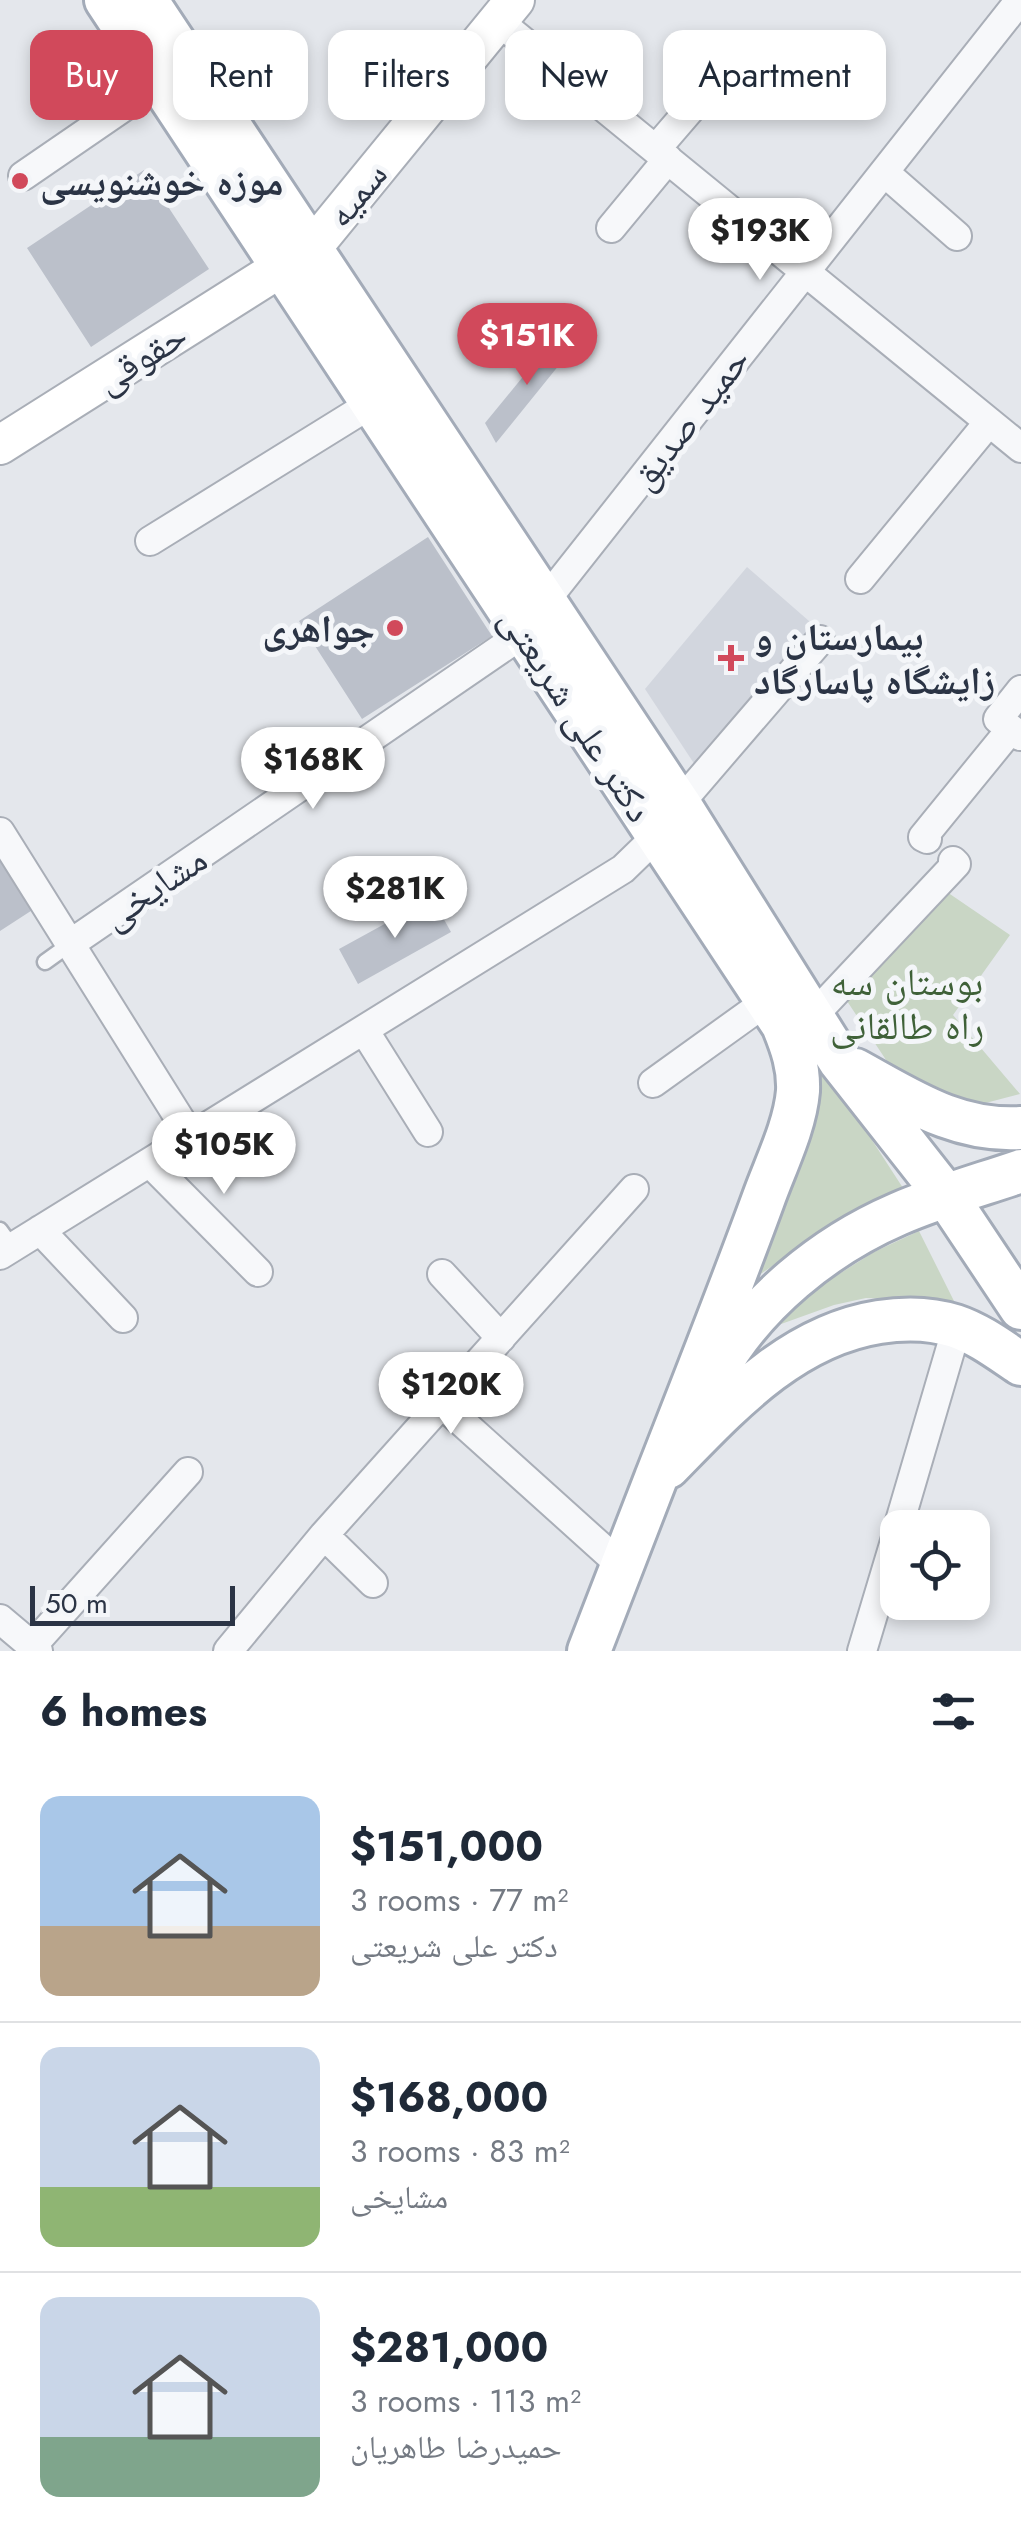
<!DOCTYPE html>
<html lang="en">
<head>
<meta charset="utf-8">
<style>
	body { margin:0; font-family:Jost,"Noto Naskh Arabic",sans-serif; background:#f6f6f7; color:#1f2937; height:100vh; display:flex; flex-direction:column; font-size:38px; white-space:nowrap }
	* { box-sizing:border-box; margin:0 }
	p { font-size:32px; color:#747a83 }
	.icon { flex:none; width:55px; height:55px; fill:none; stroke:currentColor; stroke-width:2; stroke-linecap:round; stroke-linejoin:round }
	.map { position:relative; height:1651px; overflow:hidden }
	.sheet { display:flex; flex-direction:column; background:#fff; flex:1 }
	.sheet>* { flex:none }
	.guide { position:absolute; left:30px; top:30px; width:962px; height:90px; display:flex; gap:20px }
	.fabs { position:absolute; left:880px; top:1510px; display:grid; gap:20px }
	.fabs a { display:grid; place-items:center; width:110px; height:110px; border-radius:20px; background:#fff; box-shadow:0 5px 15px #0003; font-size:50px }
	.scale { position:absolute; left:30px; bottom:25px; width:205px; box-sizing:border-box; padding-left:10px; border:5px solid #2b3445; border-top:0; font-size:28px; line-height:35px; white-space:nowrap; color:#2b3445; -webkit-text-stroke:8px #f4f6f9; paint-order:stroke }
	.price { position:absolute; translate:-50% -85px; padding:0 22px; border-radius:35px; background:#fff; color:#222; font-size:32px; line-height:65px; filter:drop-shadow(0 2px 5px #0008) }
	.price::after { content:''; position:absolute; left:50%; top:60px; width:30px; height:22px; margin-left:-15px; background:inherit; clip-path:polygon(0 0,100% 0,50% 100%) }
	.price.selected { background:#d1495b; color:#fff }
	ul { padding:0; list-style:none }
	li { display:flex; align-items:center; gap:30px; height:250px; padding:0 40px }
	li+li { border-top:2px solid #e0e1e3 }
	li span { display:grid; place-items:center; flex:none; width:280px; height:200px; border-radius:20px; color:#555 }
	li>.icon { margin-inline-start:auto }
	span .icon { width:120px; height:120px; fill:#fffc; stroke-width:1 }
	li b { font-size:42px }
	h2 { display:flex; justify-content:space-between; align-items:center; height:120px; padding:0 40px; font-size:42px }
	.chip { padding:0 35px; border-radius:20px; background:#fff; box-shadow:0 5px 15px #0003; font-size:35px; line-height:90px }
	.chip.selected { background:#d1495b; color:#fff }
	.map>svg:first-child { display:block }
</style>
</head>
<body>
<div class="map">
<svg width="1021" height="1651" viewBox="0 0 1021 1651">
	<rect width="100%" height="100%" fill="#e4e7ec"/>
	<path fill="#d2d6de" d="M 747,567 L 817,628 L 697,768 L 645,689 Z"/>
	<path fill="#c9d6c5" d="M 944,890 L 1010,935 L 953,1015 L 1020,1094 L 974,1106 L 930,1094 L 892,1069 L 845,998 Z
		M 822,1063 L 903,1188 L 804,1245 L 747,1283 Z
		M 919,1231 L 954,1301 L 866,1298 L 834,1305 L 770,1328 L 812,1291 L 874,1252 Z"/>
	<path fill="#bbc0ca" d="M 144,170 L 209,269 L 91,347 L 27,248 Z
		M 557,335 L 572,349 L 496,443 L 485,423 Z
		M 428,537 L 492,636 L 362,719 L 299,621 Z
		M 0,851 L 37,907 L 0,931 Z
		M 432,898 L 451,932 L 358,984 L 339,949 Z"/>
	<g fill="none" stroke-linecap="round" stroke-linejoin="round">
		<g stroke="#a9aeb7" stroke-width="19">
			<path id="service" d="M 45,962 L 70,944
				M 0,1230 L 13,1248"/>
		</g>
		<g stroke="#a9aeb7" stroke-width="32">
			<path id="minor" d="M 498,21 L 1021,448
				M 656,149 L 718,77
				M 884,172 L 957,236
				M 23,176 L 160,82
				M 611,228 L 668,159
				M 150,541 L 371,404
				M 860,579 L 989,422
				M 545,601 L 1020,0
				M 1020,736 L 998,719 L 1021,690
				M 679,804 L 820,640
				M 0,832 L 191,1137
				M 927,839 L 923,837 L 1011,729
				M 70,944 L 524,633
				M 812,1017 L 956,864 L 953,861
				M 364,1030 L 428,1132
				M 653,1083 L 767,1001
				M 150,1163 L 258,1272
				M 40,1230 L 123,1318
				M 0,1255 L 623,869 L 657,836
				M 442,1274 L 501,1338
				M 442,1404 L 622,1566
				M 898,1528 L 957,1327
				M 324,1535 L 373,1583
				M 0,1619 L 38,1651
				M 32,1646 L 188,1472
				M 228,1651 L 324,1535 L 634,1189
				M 862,1651 L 898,1531"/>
		</g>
		<g stroke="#a9aeb7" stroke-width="42">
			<path id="secondary" d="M 0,445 L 312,248 L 515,0"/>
		</g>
		<g stroke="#a3abb8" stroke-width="48">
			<path id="primary" d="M 106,0 L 783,1025 C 792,1047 799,1067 798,1091 C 795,1127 775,1166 763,1200 C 729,1293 692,1386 656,1478
				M 146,0 L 679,804 L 840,1061 L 947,1197 L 1021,1308
				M 855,1070 C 910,1100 956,1132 1021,1128
				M 715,1373 C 754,1303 824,1246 898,1214 C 937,1197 980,1185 1021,1171
				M 668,1467 C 728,1406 790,1336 879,1322 C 904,1318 930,1318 955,1326 C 979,1334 1000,1350 1021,1364
				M 589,1651 L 656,1478 L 670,1453"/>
		</g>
		<use href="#service" stroke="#f7f8fa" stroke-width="14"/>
		<use href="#minor" stroke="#f7f8fa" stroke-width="28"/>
		<use href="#secondary" stroke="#fff" stroke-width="38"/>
		<use href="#primary" stroke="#fff" stroke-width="42"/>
	</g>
	<g fill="#d1495b" stroke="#f4f6f9" stroke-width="4">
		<circle cx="20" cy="181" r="10"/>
		<circle cx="395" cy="628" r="10"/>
		<path d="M726 643h10v10h10v10h-10v10h-10v-10h-10v-10h10z"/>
	</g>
	<g text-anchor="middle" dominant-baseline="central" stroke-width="10" stroke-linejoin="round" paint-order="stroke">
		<g font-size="38" font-weight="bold" fill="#2b3445" stroke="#f4f6f9" text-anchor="start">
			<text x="40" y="181">موزه خوشنویسی</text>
			<text x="375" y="628" text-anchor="end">جواهری</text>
			<text x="754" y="636">بیمارستان و<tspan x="754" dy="44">زایشگاه پاسارگاد</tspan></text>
		</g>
		<g font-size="38" fill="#2b3445" stroke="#f4f6f9">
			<text transform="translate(356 194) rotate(-51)">سمیه</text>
			<text transform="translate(141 357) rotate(-32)">حقوقی</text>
			<text transform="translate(689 418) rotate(-52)">حمید صدیق</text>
			<text transform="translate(577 714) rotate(57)">دکتر علی شریعتی</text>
			<text transform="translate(154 887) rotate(-34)">مشایخی</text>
		</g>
		<g font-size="38" fill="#3f6138" stroke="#f4f6f9">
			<text x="907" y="981">بوستان سه<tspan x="907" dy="44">راه طالقانی</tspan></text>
		</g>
	</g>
</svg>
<div class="fabs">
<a><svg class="icon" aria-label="locate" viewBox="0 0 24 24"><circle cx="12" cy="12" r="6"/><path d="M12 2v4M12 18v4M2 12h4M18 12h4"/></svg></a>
</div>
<div class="scale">50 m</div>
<b class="price" style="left:760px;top:283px">$193K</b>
<b class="price selected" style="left:527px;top:388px">$151K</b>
<b class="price" style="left:313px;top:812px">$168K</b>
<b class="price" style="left:395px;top:941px">$281K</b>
<b class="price" style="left:224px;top:1197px">$105K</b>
<b class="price" style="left:451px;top:1437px">$120K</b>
<div class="guide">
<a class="chip selected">Buy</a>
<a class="chip">Rent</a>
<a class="chip">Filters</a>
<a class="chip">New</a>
<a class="chip">Apartment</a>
</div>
</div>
<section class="sheet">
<h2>6 homes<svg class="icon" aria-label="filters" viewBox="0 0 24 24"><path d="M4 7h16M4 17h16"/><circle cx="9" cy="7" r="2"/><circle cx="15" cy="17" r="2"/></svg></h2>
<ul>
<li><span style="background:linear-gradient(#a9c7e8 65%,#b9a48a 0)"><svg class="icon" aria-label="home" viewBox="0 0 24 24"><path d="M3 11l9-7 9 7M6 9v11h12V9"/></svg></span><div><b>$151,000</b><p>3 rooms · 77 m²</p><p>دکتر علی شریعتی</p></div></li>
<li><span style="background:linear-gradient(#c9d6e8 70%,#8fb573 0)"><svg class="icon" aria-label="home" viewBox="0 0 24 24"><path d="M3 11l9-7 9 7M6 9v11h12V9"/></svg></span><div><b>$168,000</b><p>3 rooms · 83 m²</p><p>مشایخی</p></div></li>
<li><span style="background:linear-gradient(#c9d6e8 70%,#7fa58c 0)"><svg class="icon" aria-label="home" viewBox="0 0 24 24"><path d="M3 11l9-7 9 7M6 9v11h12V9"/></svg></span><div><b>$281,000</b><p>3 rooms · 113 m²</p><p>حمیدرضا طاهریان</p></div></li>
</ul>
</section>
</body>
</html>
